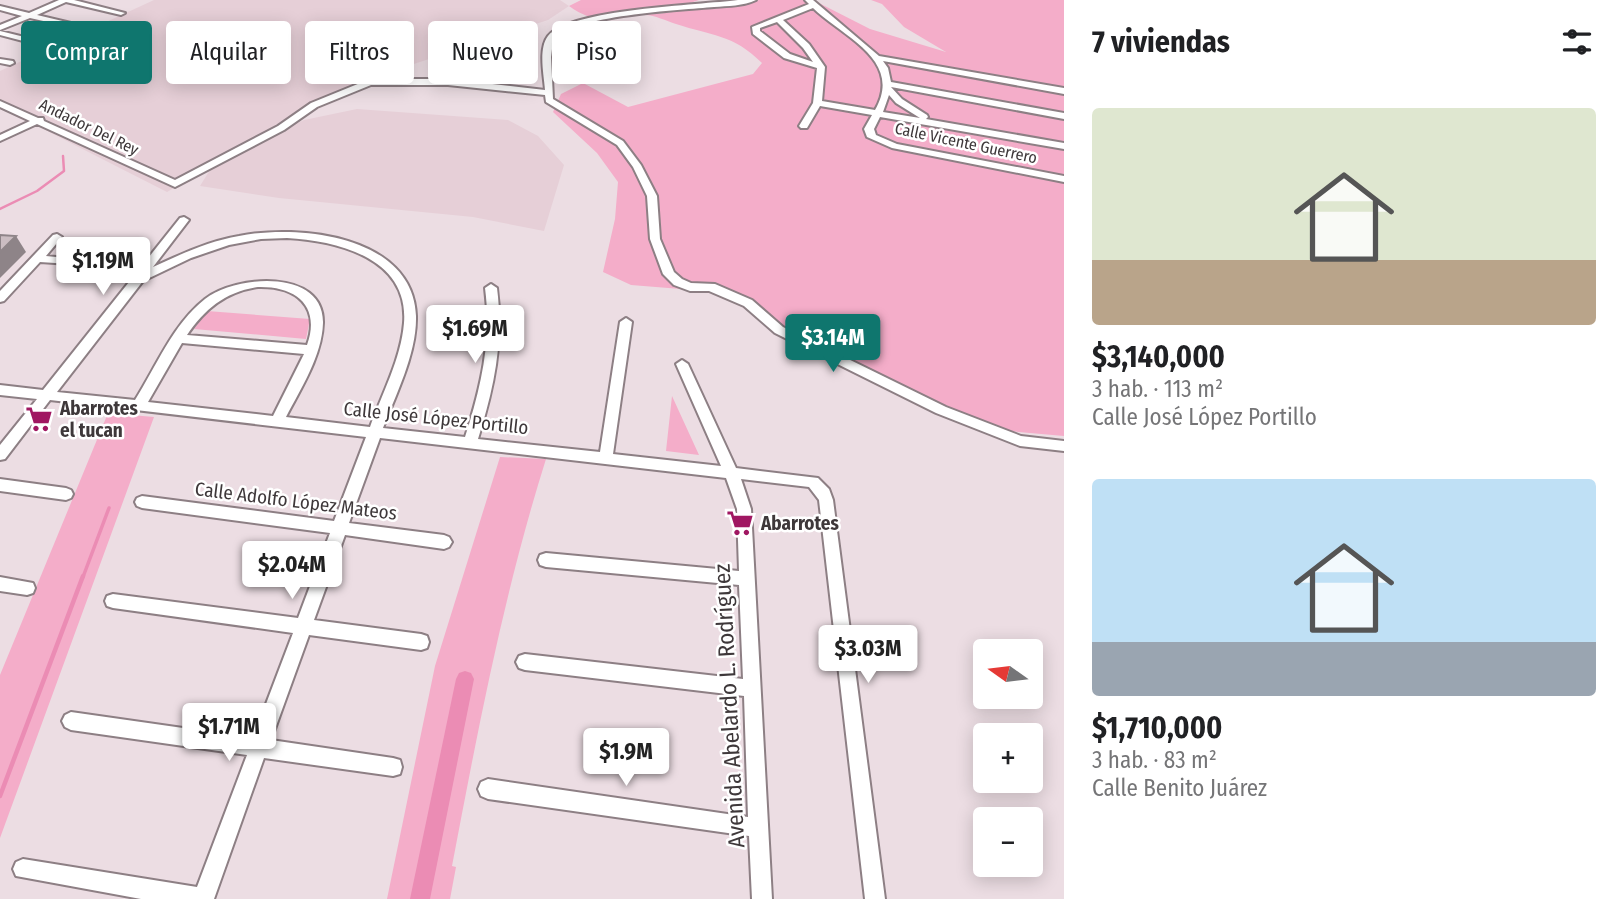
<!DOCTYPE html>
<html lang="es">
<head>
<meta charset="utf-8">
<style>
	body { margin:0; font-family:"Fira Sans Condensed",sans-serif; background:#f2f2f2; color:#202124; height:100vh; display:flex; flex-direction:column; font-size:26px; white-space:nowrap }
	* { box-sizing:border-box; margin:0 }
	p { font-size:23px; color:#757577 }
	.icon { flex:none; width:38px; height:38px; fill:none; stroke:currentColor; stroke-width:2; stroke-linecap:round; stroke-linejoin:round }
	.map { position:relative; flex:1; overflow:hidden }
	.drawer { display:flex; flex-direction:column; background:#fff; width:560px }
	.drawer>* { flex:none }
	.guide { position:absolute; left:21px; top:21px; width:665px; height:63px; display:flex; gap:14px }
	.needle { width:46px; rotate:284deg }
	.tools { position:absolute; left:973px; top:639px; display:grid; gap:14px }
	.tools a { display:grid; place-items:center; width:70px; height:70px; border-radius:7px; background:#fff; box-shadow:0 4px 18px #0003; font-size:35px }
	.price { position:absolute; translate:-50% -60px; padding:0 16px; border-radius:7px; background:#fff; color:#222; font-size:23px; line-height:46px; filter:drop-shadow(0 2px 4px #0008) }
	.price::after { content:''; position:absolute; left:50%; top:42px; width:21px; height:16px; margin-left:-10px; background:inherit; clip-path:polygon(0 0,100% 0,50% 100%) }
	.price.current { background:#0f766e; color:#fff }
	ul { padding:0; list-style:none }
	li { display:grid; align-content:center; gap:14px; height:371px; padding:0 28px }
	li span { display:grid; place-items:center; height:217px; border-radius:7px; color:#555 }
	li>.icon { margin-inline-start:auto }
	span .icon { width:126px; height:126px; fill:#fffc; stroke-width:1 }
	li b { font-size:30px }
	h2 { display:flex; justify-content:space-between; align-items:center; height:84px; padding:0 28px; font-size:30px }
	.pill { padding:0 24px; border-radius:7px; background:#fff; box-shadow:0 4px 18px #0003; font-size:24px; line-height:63px }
	.pill.current { background:#0f766e; color:#fff }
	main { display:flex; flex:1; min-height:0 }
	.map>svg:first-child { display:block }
</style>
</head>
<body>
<main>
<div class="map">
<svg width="1064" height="899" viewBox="0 0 1064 899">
	<rect width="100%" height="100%" fill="#ecdde3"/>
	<path fill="#e6cfd7" d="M 154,0 L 560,0 L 569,6 L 548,20 L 365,80 L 319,102 L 246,147 L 304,120 L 357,109 L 508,120 L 538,136 L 564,165 L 544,231 L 473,217 L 279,198 L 200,186 L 213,165 L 167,192 L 0,107 L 0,71 Z"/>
	<path fill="#f4adc9" d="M 581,0 L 699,0 L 657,14 L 760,0 L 813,0 L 870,29 L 946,52 L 904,27 L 882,4 L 871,0 L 1064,0 L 1064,436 L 986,429 L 778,327 L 718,292 L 631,285 L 603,272 L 615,219 L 618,182 L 597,153 L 553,112 L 561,94 L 583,83 L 628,107 L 753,74 L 762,63 C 733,34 712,36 676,24 C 666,21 655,15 645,15 C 609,13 602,29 569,6 Z
		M 207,311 L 310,319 L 306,339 L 194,329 Z
		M 672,396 L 699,455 L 666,451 Z
		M 108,413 L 154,417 L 0,838 L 0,675 Z
		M 500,457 L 546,459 C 504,592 478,729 452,866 L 456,867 L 450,899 L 387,899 L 435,666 Z"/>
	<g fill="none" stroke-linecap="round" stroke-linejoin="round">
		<path stroke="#eb8cb4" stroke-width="2.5" d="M 0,209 L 37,191 L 64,171 L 63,156"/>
		<path stroke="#eb8cb4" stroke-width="3.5" d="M 83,577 L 109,508"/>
		<path stroke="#eb8cb4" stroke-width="4.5" d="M 0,796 L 83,576"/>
		<path fill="#eb8cb4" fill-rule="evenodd" d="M 465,671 L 471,673 L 474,679 L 430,899 L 410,899 L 456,679 L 459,673 Z"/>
		<g stroke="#8d7f84" stroke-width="4">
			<path id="minor" d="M 59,0 L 74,0 L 125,13 L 121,15 L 66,2 L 37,15 L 88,27 L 88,31 L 30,18 L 0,30 L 0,25 L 22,16 L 0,10 L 0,6 L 29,13 Z
				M 738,0 L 756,0 C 744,6 727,6 714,7 C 681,10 571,15 553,41 L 551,57 L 553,99 L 623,141 L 641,165 L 657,196 L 660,239 L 674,272 L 682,279 L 691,283 L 715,284 L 752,300 L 783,327 L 946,407 L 1021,436 L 1064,441 L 1064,451 L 1020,446 L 936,413 L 775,333 L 744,306 L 709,291 L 690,291 L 674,285 L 663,274 L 650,239 L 647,196 L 633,167 L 617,145 L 546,102 L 545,95 L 448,85 L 371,85 L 317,107 L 284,130 L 175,187 L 37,124 L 0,141 L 0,135 L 30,121 L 0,107 L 0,101 L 38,118 L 43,118 L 44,121 L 175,180 L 278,126 L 311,103 L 370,79 L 448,79 L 545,90 C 544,75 538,49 548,36 C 570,9 700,5 738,0 Z
				M 805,0 L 813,0 L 879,56 L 1064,88 L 1064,94 L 883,61 L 888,68 L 891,82 L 1064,113 L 1064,119 L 891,87 L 902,99 L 927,115 L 928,117 L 926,119 L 1064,143 L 1064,149 L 880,117 L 874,129 L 876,135 L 897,144 L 1064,176 L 1064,182 L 892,148 L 867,137 L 864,129 L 872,115 L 820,106 L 807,128 L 801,128 L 799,126 L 813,103 L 817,68 L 784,58 L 753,34 L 752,27 L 809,4 ZM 813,8 C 843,37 904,60 875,110 L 822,101 L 825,67 L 809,44 L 783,20 ZM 777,22 L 803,48 L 813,62 L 790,54 L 760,31 L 760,28 ZM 889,95 L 896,103 L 920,118 L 883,112 Z
				M 0,31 L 49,43 L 50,45 L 46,47 L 0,35 Z
				M 0,59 L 13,61 L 14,63 L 10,65 L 0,63 Z
				M 184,217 L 189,220 L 153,267 C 181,254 209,241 239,236 C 298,224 413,235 416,316 C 417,353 396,394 383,428 L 465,437 C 481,387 492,341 485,288 L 491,284 L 497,288 C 504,341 494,388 478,439 L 600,452 L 620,322 L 626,318 L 632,322 L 613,454 L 721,466 L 676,364 L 682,360 L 688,364 L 736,468 L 818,478 L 829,489 L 833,500 L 885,899 L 865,899 L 819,500 L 809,487 L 741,479 L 751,509 L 772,899 L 752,899 L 749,836 L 488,799 L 481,796 L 478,789 L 481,782 L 488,779 L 748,817 L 744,696 L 525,670 L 519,668 L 516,662 L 519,656 L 525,654 L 743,679 L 739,585 L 546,567 L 540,565 L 538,560 L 540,555 L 546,553 L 739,571 L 737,509 L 726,478 L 380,438 L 349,523 L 444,535 L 449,537 L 452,542 L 449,547 L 444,549 L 345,535 L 314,620 L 421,634 L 427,636 L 429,642 L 427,648 L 421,650 L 309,635 L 271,740 L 393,758 L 400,760 L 402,767 L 400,774 L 393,776 L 264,758 L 214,899 L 141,899 L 16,876 L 13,869 L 16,862 L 23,859 L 197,887 L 247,755 L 71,730 L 65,727 L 62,721 L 65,715 L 71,712 L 253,738 L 293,633 L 113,608 L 107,606 L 105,601 L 107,596 L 113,594 L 298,618 L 330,533 L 142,508 L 137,506 L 135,502 L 137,498 L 142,496 L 334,521 L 366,437 L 50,400 L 5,459 L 0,460 L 0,445 L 37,399 L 0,395 L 0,385 L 43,390 L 180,218 ZM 287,238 C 338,241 409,258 404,323 C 401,359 382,394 370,427 L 286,417 C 301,388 322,356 323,323 C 324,268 235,275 205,299 C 173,324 156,367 135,400 L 57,392 L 143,281 L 191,258 L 229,245 L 261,239 ZM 258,287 C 296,286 321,306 307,345 L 187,335 C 205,309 225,292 258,287 ZM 182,343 L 304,354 L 273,416 L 148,402 Z
				M 57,234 L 62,237 L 46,256 L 96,261 L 102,264 L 100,266 L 40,262 L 4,301 L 0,302 L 0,291 L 53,235 Z
				M 0,479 L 66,488 L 71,490 L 73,494 L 71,498 L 66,500 L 0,491 Z
				M 0,577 L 33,583 L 35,588 L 33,593 L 27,595 L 0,591 Z"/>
		</g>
		<use href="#minor" fill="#fff" fill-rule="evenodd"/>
	</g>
	<path fill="#8e8488" d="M 16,236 L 26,252 L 0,278 L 0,252 Z"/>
	<path fill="#cbbdc2" stroke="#8e8488" stroke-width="2" d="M 0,235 L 16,236 L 0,252 Z"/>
	<defs>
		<g id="supermarket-bare" transform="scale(2.1)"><path d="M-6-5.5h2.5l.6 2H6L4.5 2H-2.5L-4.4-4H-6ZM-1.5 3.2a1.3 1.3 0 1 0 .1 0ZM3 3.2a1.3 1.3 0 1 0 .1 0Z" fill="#a01762" stroke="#fff" stroke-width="2.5" paint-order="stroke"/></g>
	</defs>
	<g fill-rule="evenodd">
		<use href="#supermarket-bare" x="39" y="419"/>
		<use href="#supermarket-bare" x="740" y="523"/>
	</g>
	<g text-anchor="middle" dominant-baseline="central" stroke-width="5" stroke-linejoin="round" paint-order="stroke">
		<g font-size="16" fill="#3e383a" stroke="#fff">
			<text transform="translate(89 127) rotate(26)">Andador Del Rey</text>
			<text transform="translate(966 143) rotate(12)">Calle Vicente Guerrero</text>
		</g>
		<g font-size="19" font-weight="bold" fill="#3e383a" stroke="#fff" text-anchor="start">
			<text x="60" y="408">Abarrotes<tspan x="60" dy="22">el tucan</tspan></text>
			<text x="761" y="523">Abarrotes</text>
		</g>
		<g font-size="19" fill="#3e383a" stroke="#fff">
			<text transform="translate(436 418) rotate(6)">Calle José López Portillo</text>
			<text transform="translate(296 501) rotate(7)">Calle Adolfo López Mateos</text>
		</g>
		<g font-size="23" fill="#3e383a" stroke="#fff">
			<text transform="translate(729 706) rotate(-93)">Avenida Abelardo L. Rodríguez</text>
		</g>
	</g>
</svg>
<div class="tools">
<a><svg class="needle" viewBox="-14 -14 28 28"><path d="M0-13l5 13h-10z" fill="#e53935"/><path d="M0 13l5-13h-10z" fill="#757577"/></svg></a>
<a>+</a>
<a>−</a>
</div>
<b class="price" style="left:103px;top:297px">$1.19M</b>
<b class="price" style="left:475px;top:365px">$1.69M</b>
<b class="price current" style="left:833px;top:374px">$3.14M</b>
<b class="price" style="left:292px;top:601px">$2.04M</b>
<b class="price" style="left:868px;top:685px">$3.03M</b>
<b class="price" style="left:229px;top:763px">$1.71M</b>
<b class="price" style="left:626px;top:788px">$1.9M</b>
<div class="guide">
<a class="pill current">Comprar</a>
<a class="pill">Alquilar</a>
<a class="pill">Filtros</a>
<a class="pill">Nuevo</a>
<a class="pill">Piso</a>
</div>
</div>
<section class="drawer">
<h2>7 viviendas<svg class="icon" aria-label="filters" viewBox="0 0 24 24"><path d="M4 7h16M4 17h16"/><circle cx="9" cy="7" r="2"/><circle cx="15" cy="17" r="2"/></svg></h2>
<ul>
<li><span style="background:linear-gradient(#dfe7d0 70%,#b9a48a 0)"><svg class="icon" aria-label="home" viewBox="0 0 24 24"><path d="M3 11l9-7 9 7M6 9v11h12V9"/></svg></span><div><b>$3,140,000</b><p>3 hab. · 113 m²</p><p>Calle José López Portillo</p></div></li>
<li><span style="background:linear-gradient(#bfe0f5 75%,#9aa5b1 0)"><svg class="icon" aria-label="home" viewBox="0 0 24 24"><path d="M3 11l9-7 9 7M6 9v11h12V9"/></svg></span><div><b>$1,710,000</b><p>3 hab. · 83 m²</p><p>Calle Benito Juárez</p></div></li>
</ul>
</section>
</main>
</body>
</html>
